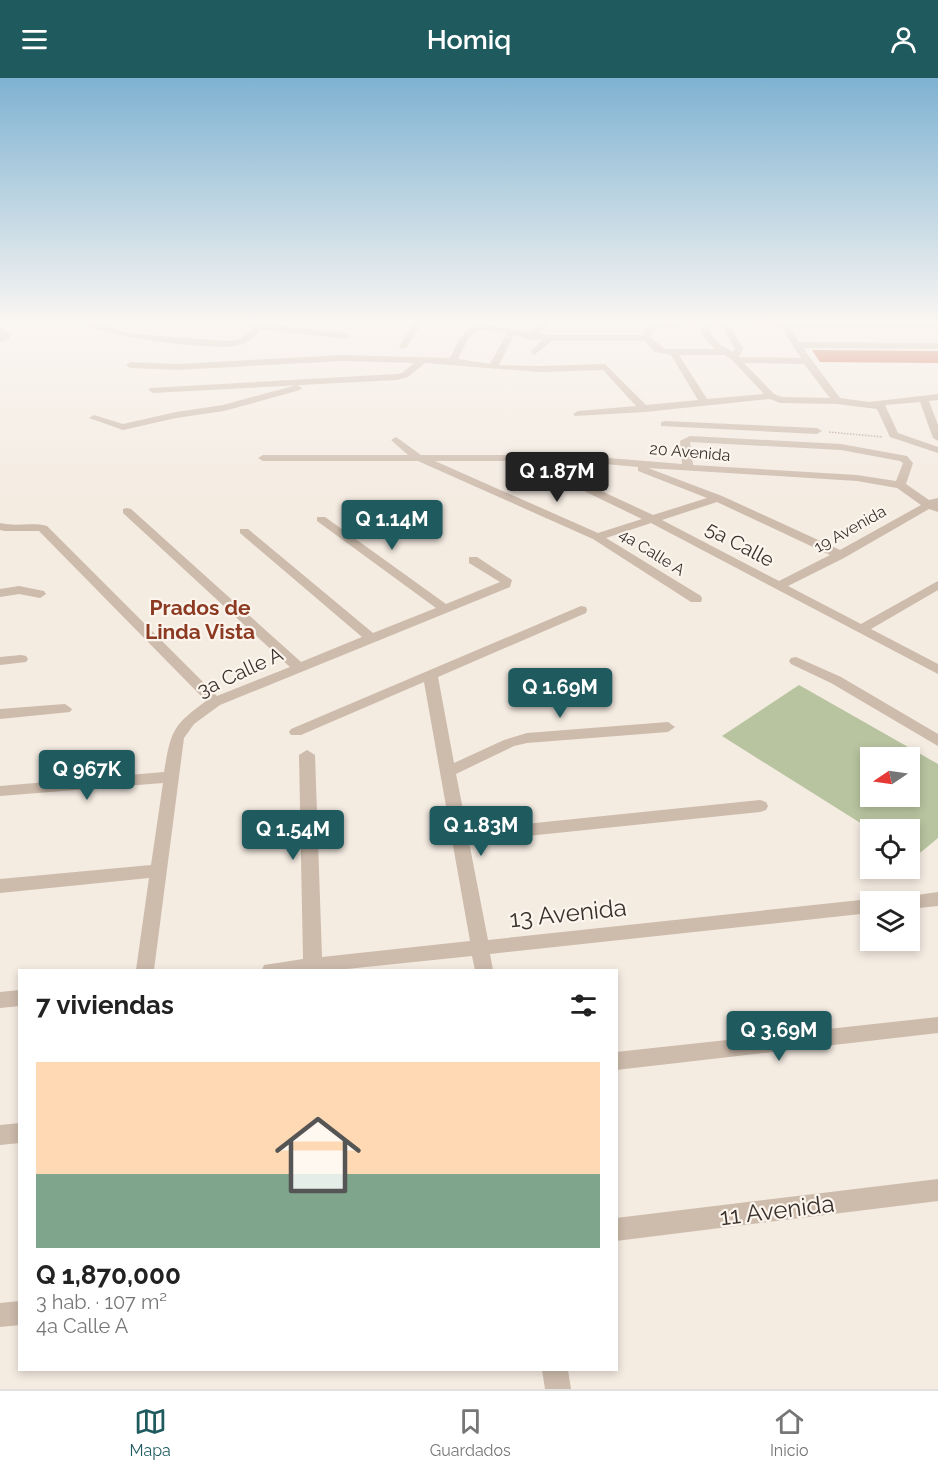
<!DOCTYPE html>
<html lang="es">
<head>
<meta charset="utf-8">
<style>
	body { margin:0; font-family:Raleway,sans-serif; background:#f6f6f6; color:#222; height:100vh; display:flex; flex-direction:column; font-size:22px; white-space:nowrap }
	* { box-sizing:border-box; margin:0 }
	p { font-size:20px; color:#767676 }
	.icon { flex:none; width:33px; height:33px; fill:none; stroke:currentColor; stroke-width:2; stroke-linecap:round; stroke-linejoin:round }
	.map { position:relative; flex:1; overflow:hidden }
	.sheet { position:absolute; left:18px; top:891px; width:600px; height:402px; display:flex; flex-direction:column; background:#fff; border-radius:0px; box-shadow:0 3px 9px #0003 }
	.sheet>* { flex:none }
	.needle { width:39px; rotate:257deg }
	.buttons { position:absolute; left:860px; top:669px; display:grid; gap:12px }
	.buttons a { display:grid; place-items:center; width:60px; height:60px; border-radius:0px; background:#fff; box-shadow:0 3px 9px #0003; font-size:30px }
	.price { position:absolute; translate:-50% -51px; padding:0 14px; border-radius:6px; background:#1f5a5e; color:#fff; font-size:20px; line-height:39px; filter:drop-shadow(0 2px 3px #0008) }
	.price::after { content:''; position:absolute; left:50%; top:36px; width:18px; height:14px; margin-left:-9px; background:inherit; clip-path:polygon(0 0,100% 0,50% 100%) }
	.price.active { background:#222; color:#fff }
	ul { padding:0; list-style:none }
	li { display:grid; align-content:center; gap:12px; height:318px; padding:0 18px }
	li+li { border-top:2px solid #e0e0e0 }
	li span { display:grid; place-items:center; height:186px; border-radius:0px; color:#555 }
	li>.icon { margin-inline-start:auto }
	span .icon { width:108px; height:108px; fill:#fffc; stroke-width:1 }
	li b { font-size:26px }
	h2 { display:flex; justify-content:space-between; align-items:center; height:72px; padding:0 18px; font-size:26px }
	header { display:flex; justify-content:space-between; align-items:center; height:78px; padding:0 18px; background:#1f5a5e; color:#fff; font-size:27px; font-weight:600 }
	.dock { display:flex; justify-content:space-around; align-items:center; height:84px; border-top:2px solid #e0e0e0; background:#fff; font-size:16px; color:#767676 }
	.dock a { display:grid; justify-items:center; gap:3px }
	.dock .active { color:#1f5a5e }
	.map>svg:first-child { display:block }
</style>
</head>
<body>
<header><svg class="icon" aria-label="menu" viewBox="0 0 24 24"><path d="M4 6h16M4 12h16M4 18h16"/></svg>Homiq<svg class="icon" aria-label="person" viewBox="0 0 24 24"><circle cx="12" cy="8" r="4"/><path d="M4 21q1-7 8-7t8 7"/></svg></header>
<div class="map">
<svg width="938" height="1311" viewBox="0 0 938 1311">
	<rect width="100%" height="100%" fill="#f4ebe1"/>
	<path fill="#b8c4a0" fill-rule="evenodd" d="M 799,607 L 938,686 L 938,760 L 915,779 L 909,776 L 909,752 L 870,751 L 722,658 ZM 870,680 L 909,680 L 909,718 L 870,718 Z"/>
	<path fill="#c8694b" d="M 812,272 L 938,273 L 938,285 L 820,284 Z"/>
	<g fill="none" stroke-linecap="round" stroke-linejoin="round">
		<path stroke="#b9a596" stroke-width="1.5" stroke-dasharray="1.5 1.5" stroke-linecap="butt" d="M 829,354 L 883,359"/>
		<path fill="#cdbbac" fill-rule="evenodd" d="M 81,244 L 93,244 L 132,256 L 228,263 L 240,261 L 254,250 L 221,246 L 217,244 L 265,244 L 264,246 L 345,255 L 349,258 L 345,261 L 261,251 C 255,260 246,266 235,268 C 209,272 102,259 81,244 Z
			M 415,244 L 423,244 L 406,270 L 400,270 L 399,268 Z
			M 449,244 L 486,244 L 484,247 L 531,254 L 542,244 L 551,244 L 539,256 L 550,257 L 643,257 L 645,247 L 685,244 L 938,247 L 938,251 L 789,249 L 799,264 L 938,265 L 938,271 L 803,270 L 840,320 L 869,324 L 938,316 L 938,322 L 929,323 L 938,347 L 938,363 L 933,360 L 920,324 L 885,327 L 898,355 L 938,369 L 938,375 L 890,359 L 877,331 L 837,326 L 780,325 L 770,321 L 645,334 L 575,338 L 573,336 L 578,333 L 636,328 L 603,292 L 540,294 L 425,285 L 408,299 L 396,302 L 153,315 L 148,312 L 150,310 L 396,296 L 402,295 L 414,285 L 342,283 L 177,292 L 130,290 L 126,287 L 130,284 L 177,286 L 342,277 L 450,280 L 460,260 L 471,249 ZM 701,248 L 703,259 L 715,271 L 665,271 L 651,260 L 652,251 ZM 709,248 L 722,248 L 735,271 L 733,274 C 720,267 712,263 709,248 ZM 730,248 L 781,249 L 801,280 L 739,279 L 743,271 ZM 479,251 L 507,255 L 490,286 L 458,281 L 468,261 ZM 514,257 L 531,262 L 543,261 L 530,274 L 534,277 L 552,263 L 645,263 L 655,274 L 671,277 L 698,322 L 646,327 L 605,286 L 540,288 L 499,287 ZM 679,277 L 724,277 L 731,281 L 764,316 L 707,321 ZM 744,285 L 804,286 L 830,320 L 782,319 L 774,316 Z
			M 0,247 L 10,257 L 10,261 L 0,264 Z
			M 297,307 L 302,310 L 300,312 L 224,333 L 176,340 L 123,352 L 89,340 L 94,337 L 123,346 L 176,334 L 223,327 Z
			M 665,343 L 817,350 L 822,353 L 817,356 L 661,348 L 661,344 Z
			M 690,358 L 841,366 L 907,378 L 913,385 L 906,406 L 929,422 L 938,420 L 938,434 L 929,431 L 844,480 L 788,508 L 861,546 L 938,503 L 938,512 L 871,551 L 938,586 L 938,596 L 651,445 L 606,460 L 701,518 L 702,521 L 701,524 L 691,524 L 593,461 L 418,383 L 263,383 L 258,380 L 263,377 L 408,377 L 391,362 L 396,359 L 421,377 L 572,377 L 682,386 L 680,363 ZM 690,364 L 841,372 L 900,383 L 903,385 L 896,403 L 857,397 L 693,387 ZM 435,383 L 522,383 L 642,441 L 598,455 ZM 537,383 L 572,383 L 638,389 L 638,393 L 707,420 L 653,437 ZM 648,390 L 857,403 L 897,410 L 921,427 L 840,472 L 722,418 ZM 717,424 L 830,477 L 779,503 L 662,442 Z
			M 127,430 L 131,431 L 301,584 L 362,559 L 240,455 L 240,451 L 248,451 L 373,555 L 436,530 L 317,443 L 317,439 L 325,439 L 446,526 L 500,504 L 469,485 L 469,479 L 477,479 L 512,502 L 510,509 L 220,627 L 194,646 L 184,660 L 154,892 L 136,892 L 149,800 L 0,815 L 0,801 L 151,787 L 163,705 L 0,718 L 0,708 L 164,694 C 171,653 172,648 206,623 L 39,453 L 5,453 L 0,452 L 0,445 C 16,449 31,444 47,448 L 217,618 L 290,589 L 123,435 L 123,431 Z
			M 19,508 L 44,513 L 46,516 L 40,520 L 19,516 L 0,519 L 0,511 Z
			M 581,528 L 586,529 L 587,532 L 586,535 L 438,599 L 454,685 L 504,662 L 527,655 L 668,644 L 675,649 L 668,654 L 527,665 L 514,668 L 456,696 L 467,752 L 760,722 L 766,724 L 768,728 L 766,732 L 760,734 L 469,764 L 488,862 L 870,821 L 876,824 L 870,824 L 870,835 L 490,876 L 493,892 L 475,892 L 472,878 L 337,892 L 262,892 L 264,887 L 303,881 L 299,677 L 307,672 L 315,677 L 322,879 L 470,863 L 424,604 L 301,657 L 291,657 L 289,654 L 291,651 Z
			M 21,577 L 26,578 L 28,581 L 26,584 L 0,587 L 0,579 Z
			M 796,579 L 841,599 L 938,656 L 938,668 L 831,605 L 791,586 L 789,583 L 791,580 Z
			M 65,626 L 72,631 L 70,634 L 0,641 L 0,631 Z
			M 938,814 L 938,828 L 909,831 L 909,824 L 900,824 L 903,819 Z
			M 20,912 L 20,928 L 0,930 L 0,914 Z
			M 938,939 L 938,955 L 616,992 L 616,974 Z
			M 20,1045 L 20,1065 L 0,1067 L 0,1047 Z
			M 938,1101 L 938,1123 L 616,1163 L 616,1140 Z
			M 20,1223 L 20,1247 L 0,1249 L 0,1225 Z
			M 542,1292 L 568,1292 L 571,1311 L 545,1311 Z"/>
	</g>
	<linearGradient id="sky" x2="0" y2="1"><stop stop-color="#7eb2d2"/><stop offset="0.57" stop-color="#faf6f2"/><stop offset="1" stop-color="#faf6f2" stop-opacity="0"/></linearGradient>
	<rect width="938" height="427" fill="url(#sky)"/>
	<g text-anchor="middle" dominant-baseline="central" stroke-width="4.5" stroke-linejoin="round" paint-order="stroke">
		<g font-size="16" fill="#3b302b" stroke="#fbf5ee">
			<text transform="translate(690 374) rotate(5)">20 Avenida</text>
			<text transform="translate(850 451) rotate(-29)">19 Avenida</text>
			<text transform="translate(652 474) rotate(32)">4a Calle A</text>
		</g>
		<g font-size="20" fill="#3b302b" stroke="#fbf5ee">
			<text transform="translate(740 466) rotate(28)">5a Calle</text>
			<text transform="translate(240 594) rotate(-25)">3a Calle A</text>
		</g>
		<g font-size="21" font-weight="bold" fill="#8c3b22" stroke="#fbf5ee">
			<text x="200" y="529">Prados de<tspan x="200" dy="24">Linda Vista</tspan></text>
		</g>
		<g font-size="24" fill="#3b302b" stroke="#fbf5ee">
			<text transform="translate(568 835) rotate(-6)">13 Avenida</text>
			<text transform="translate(777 1132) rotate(-7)">11 Avenida</text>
		</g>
	</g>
</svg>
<div class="buttons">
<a><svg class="needle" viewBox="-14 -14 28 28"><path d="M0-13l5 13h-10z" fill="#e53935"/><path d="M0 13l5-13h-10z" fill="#767676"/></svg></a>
<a><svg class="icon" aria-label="locate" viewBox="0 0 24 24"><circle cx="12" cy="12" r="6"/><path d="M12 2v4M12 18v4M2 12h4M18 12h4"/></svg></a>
<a><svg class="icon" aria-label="layers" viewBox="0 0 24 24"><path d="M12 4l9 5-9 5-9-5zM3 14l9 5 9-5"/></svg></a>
</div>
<b class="price active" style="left:557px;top:425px">Q 1.87M</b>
<b class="price" style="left:392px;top:473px">Q 1.14M</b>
<b class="price" style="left:560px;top:641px">Q 1.69M</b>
<b class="price" style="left:87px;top:723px">Q 967K</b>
<b class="price" style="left:481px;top:779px">Q 1.83M</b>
<b class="price" style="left:293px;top:783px">Q 1.54M</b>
<b class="price" style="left:779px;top:984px">Q 3.69M</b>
<section class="sheet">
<h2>7 viviendas<svg class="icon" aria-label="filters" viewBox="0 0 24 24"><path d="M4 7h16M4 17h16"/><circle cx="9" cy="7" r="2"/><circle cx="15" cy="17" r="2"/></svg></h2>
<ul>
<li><span style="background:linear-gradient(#ffd9b3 60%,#7fa58c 0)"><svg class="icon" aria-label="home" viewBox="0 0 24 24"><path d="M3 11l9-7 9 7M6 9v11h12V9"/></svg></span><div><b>Q 1,870,000</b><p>3 hab. · 107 m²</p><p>4a Calle A</p></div></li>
</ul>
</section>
</div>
<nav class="dock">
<a class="active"><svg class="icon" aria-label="map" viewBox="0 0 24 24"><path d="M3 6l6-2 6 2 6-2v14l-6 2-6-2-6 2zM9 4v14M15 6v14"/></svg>Mapa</a>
<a><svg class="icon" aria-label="saved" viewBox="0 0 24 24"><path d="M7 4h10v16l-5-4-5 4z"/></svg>Guardados</a>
<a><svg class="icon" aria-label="home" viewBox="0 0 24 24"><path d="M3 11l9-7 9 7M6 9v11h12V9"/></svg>Inicio</a>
</nav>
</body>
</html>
